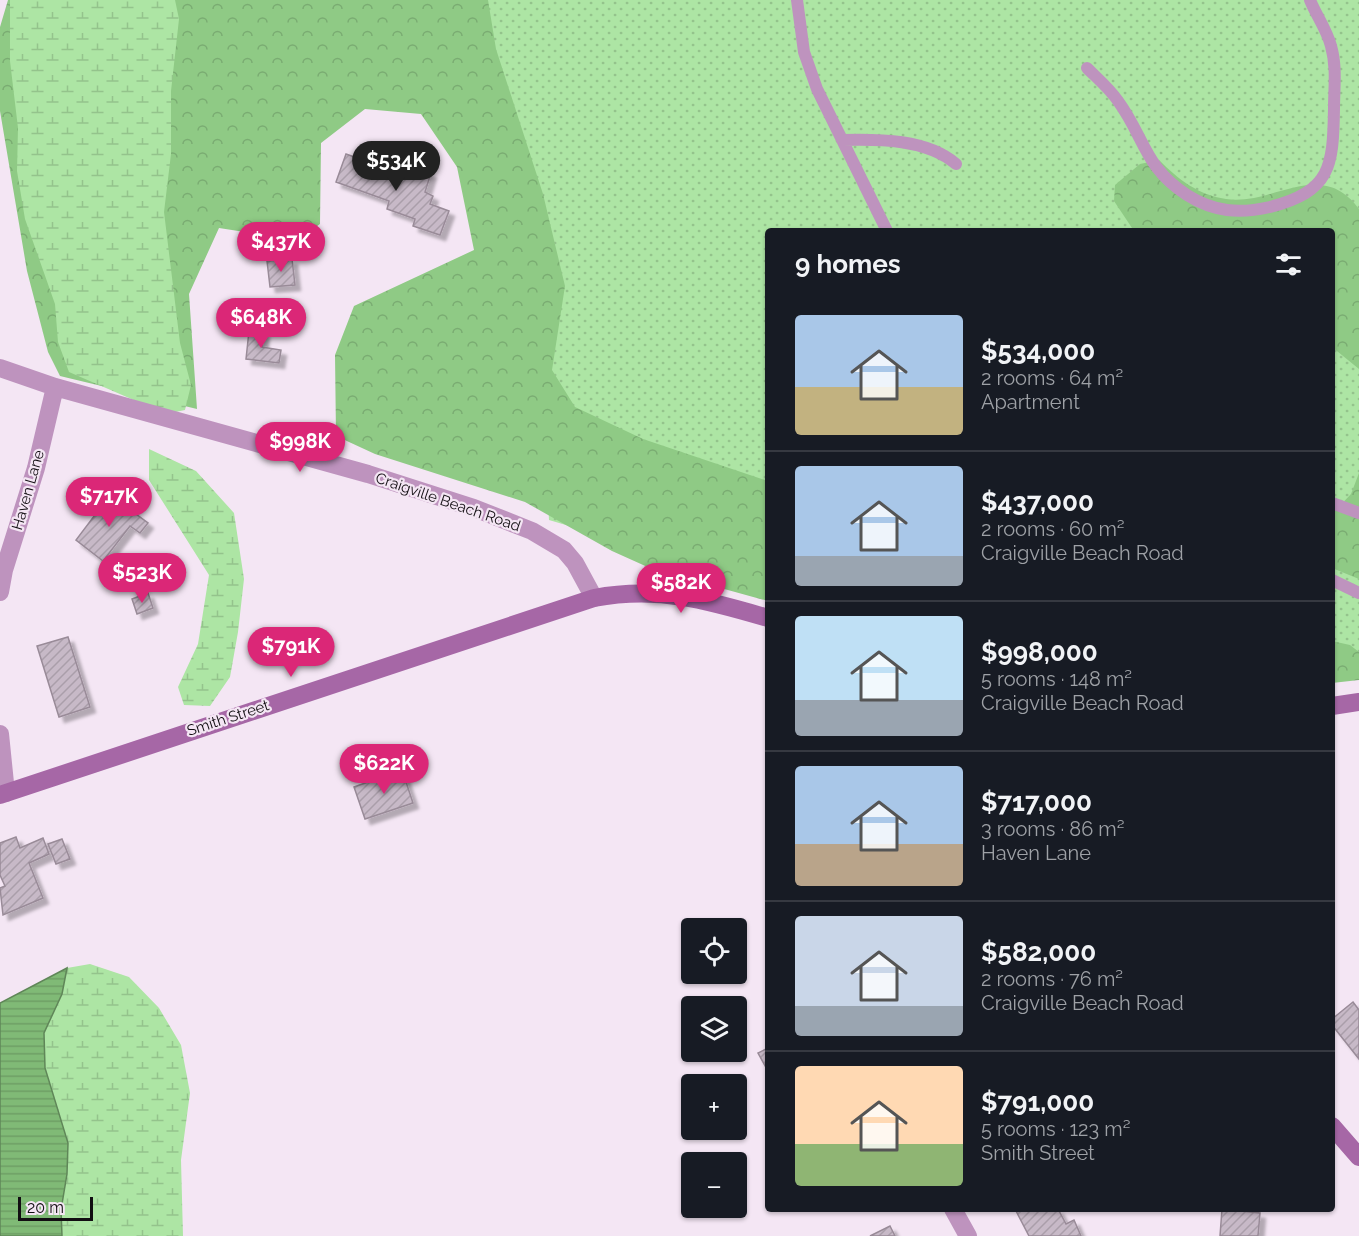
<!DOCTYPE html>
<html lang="en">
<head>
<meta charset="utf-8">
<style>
	body { margin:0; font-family:Raleway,sans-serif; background:#20242c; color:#f1f3f6; height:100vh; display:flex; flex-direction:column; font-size:22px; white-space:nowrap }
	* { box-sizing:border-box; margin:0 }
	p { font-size:20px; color:#9ea1a6 }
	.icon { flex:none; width:33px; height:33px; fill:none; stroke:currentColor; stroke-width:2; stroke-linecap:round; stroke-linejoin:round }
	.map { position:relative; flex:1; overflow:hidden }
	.drawer { position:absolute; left:765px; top:228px; width:570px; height:984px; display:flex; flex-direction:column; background:#171b24; border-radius:6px; box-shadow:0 2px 4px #0004 }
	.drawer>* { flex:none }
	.controls { position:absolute; left:681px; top:918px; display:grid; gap:12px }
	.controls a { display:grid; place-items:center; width:66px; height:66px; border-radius:6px; background:#171b24; box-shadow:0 2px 4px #0004; font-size:30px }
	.scale { position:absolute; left:18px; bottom:15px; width:75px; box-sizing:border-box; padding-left:6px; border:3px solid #120e12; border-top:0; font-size:16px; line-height:21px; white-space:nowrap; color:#120e12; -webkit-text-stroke:4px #f4e6f4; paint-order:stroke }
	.price { position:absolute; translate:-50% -51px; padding:0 14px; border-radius:21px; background:#db2777; color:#fff; font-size:20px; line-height:39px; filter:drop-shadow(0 2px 3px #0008) }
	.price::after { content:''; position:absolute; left:50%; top:36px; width:18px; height:14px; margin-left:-9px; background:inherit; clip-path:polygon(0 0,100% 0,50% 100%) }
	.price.on { background:#222; color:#fff }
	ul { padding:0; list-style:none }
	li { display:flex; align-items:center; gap:18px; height:150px; padding:0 30px }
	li+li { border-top:2px solid #363941 }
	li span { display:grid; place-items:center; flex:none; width:168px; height:120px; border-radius:6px; color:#555 }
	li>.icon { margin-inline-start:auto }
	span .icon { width:72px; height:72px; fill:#fffc; stroke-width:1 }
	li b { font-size:26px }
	h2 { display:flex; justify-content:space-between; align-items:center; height:72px; padding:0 30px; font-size:26px }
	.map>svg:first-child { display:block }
</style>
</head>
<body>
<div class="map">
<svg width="1359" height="1236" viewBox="0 0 1359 1236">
	<defs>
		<pattern id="grass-dots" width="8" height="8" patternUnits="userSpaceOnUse" patternTransform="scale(1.5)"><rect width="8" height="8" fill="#ade5a4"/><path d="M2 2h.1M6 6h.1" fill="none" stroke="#94c38c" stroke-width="1.8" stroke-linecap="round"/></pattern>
		<pattern id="forest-crowns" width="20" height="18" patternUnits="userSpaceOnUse" patternTransform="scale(1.5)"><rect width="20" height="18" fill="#8fca85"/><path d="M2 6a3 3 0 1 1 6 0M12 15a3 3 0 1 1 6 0" fill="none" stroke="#7aac72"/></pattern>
		<pattern id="wetland-marsh" width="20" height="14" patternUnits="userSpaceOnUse" patternTransform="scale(1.5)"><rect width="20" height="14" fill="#ade5a4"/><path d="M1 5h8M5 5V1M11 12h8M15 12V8" fill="none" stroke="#94c38c"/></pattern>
		<pattern id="water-rules" width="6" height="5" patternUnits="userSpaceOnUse" patternTransform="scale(1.5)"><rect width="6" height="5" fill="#80ba76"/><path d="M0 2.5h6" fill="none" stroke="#6e9f65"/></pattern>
		<pattern id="building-hatch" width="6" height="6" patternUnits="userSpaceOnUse" patternTransform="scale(1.5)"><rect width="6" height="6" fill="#c7b9c7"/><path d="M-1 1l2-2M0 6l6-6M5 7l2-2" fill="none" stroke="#aa9eaa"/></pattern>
		<filter id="shadow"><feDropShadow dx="5.5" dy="5.5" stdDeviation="1.5" flood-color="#0004"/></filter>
	</defs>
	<rect width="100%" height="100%" fill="#f4e6f4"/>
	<path fill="url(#grass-dots)" d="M 417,0 L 1359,0 L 1359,674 L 1332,677 L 1332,231 L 768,231 L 768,585 L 549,520 L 541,368 Z"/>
	<path fill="url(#forest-crowns)" d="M 8,0 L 488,0 L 496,49 L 543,194 L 565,286 L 552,370 L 575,407 L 643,439 L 768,481 L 768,601 L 652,569 L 612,551 L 525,502 L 375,454 L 336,436 L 335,355 L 354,306 L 474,250 L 457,167 L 421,114 L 365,109 L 321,143 L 320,224 L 297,240 L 219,228 L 189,294 L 197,409 L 60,376 L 48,352 L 27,271 L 0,111 L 0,27 Z
		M 1159,160 C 1178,179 1198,195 1226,199 C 1273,206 1321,157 1359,209 L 1359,369 L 1332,347 L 1332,231 L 1134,231 L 1114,201 L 1115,185 L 1140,164 Z
		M 1359,473 L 1359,579 L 1332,568 L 1332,514 L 1351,494 Z
		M 1332,641 L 1350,645 L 1359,652 L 1359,680 L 1332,683 Z"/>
	<path fill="url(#wetland-marsh)" d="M 10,0 L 175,0 L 179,19 L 171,91 L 171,154 L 164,212 L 180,343 L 191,385 L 185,410 L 166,414 L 69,372 L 58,342 L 55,304 L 25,219 L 17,171 L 18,128 L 10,61 Z
		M 149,449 L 196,471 L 234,513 L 244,579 L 238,632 L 230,677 L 210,706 L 184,705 L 178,687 L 198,644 L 209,575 L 149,480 Z
		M 90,964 L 129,977 L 159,1008 L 181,1045 L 190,1093 L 181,1160 L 183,1236 L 62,1236 L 61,1210 L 67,1174 L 68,1143 L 45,1068 L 44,1033 L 62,994 L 67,968 Z"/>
	<path fill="url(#water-rules)" stroke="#5f8658" stroke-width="1.5" d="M 67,968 L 62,994 L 44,1033 L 45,1068 L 68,1143 L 67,1174 L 61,1210 L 62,1236 L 0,1236 L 0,1003 Z"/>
	<path fill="url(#building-hatch)" stroke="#998b98" stroke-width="1.5" filter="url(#shadow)" d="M 346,154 L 374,164 L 372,169 L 399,179 L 404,164 L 431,173 L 425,192 L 433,196 L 430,204 L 449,211 L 440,235 L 413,226 L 415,219 L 387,209 L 389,201 L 336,182 Z
		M 292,259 L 295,285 L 270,287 L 267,261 Z
		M 249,331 L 264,332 L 262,347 L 281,350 L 279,363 L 246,359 Z
		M 110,495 L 148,523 L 140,533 L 130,526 L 103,561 L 76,540 Z
		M 148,593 L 153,608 L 137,614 L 132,599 Z
		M 68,637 L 90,707 L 59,717 L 37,646 Z
		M 402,770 L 413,803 L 365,819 L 354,787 Z
		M 16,837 L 20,848 L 43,838 L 49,854 L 29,863 L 43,898 L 3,915 L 0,888 L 5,886 L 0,875 L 0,843 Z
		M 62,839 L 70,859 L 56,864 L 48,844 Z
		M 1353,1002 L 1359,1010 L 1359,1059 L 1332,1025 L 1332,1019 Z
		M 768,1048 L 768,1071 L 758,1053 Z
		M 1015,1209 L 1058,1209 L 1066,1224 L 1074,1220 L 1081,1236 L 1029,1236 Z
		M 1222,1209 L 1260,1213 L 1258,1236 L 1220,1236 Z
		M 890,1226 L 895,1236 L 870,1236 Z"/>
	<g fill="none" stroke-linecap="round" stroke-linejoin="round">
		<path stroke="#be93be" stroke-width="12" d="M 797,0 L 804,52 L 817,89 L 887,231
			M 1087,68 C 1097,78 1110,89 1118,101 C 1145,138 1144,167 1187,195 C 1214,212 1239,214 1270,207 C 1331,191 1333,167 1334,109 C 1334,88 1337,67 1331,46 C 1327,30 1316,15 1310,0
			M 842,140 C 879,139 927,139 956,164
			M 1332,503 L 1359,513
			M 1332,580 L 1359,593"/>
		<path stroke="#be93be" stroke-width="18" d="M 0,368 L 55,387 L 368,474 L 474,508 L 532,531 L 564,550 L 575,563 L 594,598
			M 0,592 L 4,570 L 36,468 L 55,387
			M 0,734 L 6,793
			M 953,1209 L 968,1236"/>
		<path stroke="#a667a6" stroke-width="18" d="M 1332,706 L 1359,702
			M 0,795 L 594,598 C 658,586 707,600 768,618
			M 1332,1126 L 1359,1157"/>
	</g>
	<g text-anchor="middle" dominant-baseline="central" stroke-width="4.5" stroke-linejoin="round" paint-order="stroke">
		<g font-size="15" fill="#120e12" stroke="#f4e6f4">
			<text transform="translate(28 490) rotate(-74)">Haven Lane</text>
			<text transform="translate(448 502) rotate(19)">Craigville Beach Road</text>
			<text transform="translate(228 718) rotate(-18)">Smith Street</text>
		</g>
	</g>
</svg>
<div class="controls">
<a><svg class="icon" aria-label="locate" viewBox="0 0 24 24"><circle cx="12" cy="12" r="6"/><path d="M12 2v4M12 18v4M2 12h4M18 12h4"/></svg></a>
<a><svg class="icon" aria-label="layers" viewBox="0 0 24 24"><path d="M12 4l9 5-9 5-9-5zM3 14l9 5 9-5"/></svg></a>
<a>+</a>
<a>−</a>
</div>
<div class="scale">20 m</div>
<b class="price on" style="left:396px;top:192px">$534K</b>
<b class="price" style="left:281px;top:273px">$437K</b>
<b class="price" style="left:261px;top:349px">$648K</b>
<b class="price" style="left:300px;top:473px">$998K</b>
<b class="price" style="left:109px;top:528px">$717K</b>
<b class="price" style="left:142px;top:604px">$523K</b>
<b class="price" style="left:681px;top:614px">$582K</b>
<b class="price" style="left:291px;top:678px">$791K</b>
<b class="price" style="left:384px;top:795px">$622K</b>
<section class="drawer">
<h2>9 homes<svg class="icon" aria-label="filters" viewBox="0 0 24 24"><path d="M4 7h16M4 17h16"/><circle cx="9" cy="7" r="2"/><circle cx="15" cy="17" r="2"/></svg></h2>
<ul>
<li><span style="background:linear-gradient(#a9c7e8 60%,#c2b280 0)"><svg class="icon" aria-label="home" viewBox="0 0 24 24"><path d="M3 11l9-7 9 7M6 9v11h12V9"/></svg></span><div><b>$534,000</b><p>2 rooms · 64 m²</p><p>Apartment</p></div></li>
<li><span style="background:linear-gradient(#a9c7e8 75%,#9aa5b1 0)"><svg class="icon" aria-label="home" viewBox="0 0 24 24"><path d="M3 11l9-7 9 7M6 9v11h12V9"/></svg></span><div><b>$437,000</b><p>2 rooms · 60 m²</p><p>Craigville Beach Road</p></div></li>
<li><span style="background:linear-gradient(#bfe0f5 70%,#9aa5b1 0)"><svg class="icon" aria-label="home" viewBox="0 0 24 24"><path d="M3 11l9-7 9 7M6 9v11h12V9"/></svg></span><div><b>$998,000</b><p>5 rooms · 148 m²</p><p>Craigville Beach Road</p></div></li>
<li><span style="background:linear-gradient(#a9c7e8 65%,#b9a48a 0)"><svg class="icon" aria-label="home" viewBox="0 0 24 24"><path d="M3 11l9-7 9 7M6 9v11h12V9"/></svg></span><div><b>$717,000</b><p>3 rooms · 86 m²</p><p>Haven Lane</p></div></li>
<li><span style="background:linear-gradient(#c9d6e8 75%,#9aa5b1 0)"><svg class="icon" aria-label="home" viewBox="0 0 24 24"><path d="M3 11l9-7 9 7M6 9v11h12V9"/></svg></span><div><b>$582,000</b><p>2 rooms · 76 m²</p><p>Craigville Beach Road</p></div></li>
<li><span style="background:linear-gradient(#ffd9b3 65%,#8fb573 0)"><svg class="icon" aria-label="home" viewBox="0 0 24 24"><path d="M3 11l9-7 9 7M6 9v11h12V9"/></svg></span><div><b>$791,000</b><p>5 rooms · 123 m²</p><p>Smith Street</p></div></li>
</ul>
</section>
</div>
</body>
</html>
